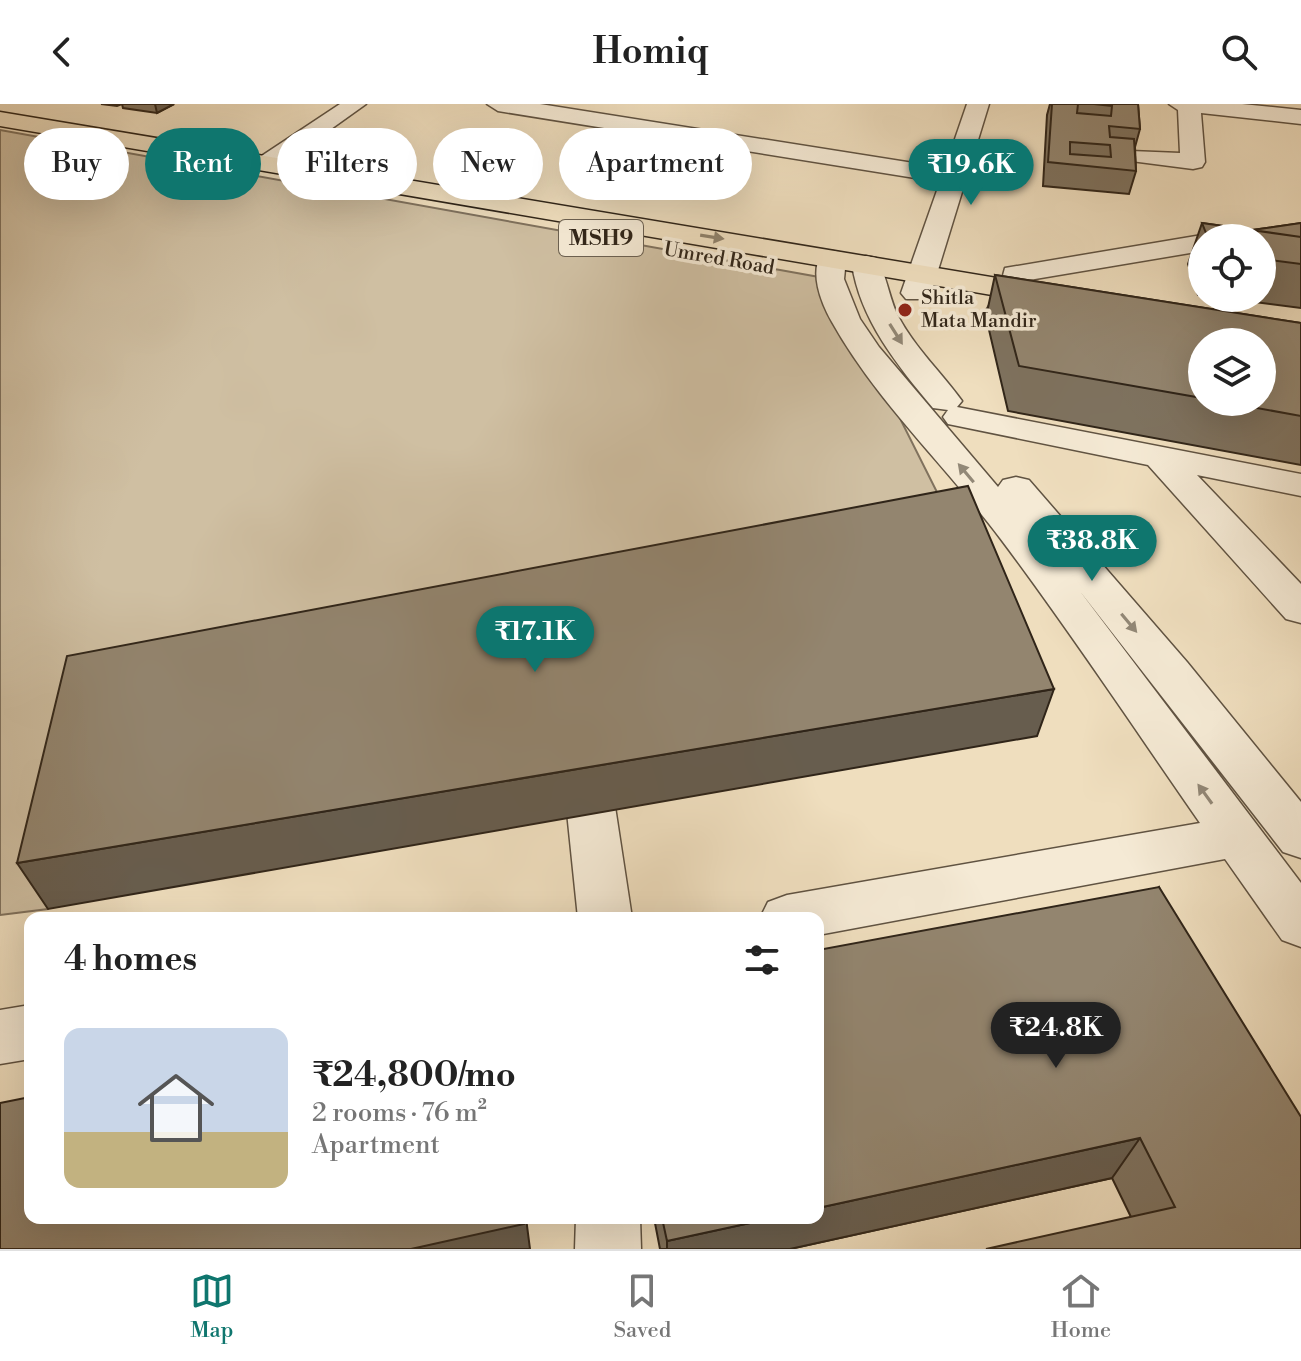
<!DOCTYPE html>
<html lang="en">
<head>
<meta charset="utf-8">
<style>
	body { margin:0; font-family:"Libre Bodoni",serif; background:#f2f2f2; color:#222; height:100vh; display:flex; flex-direction:column; font-size:30px; white-space:nowrap }
	* { box-sizing:border-box; margin:0 }
	p { font-size:26px; color:#767676 }
	.icon { flex:none; width:44px; height:44px; fill:none; stroke:currentColor; stroke-width:2; stroke-linecap:round; stroke-linejoin:round }
	.map { position:relative; flex:1; overflow:hidden }
	.sheet { position:absolute; left:24px; top:808px; width:800px; height:312px; display:flex; flex-direction:column; background:#fff; border-radius:16px; box-shadow:0 8px 32px #0002 }
	.sheet>* { flex:none }
	.banner { position:absolute; left:24px; top:24px; width:800px; height:72px; display:flex; gap:16px }
	.controls { position:absolute; left:1188px; top:120px; display:grid; gap:16px }
	.controls a { display:grid; place-items:center; width:88px; height:88px; border-radius:50%; background:#fff; box-shadow:0 8px 32px #0002; font-size:40px }
	.price { position:absolute; translate:-50% -68px; padding:0 18px; border-radius:28px; background:#0f766e; color:#fff; font-size:26px; line-height:52px; filter:drop-shadow(0 2px 4px #0008) }
	.price::after { content:''; position:absolute; left:50%; top:48px; width:24px; height:18px; margin-left:-12px; background:inherit; clip-path:polygon(0 0,100% 0,50% 100%) }
	.price.active { background:#222; color:#fff }
	ul { padding:0; list-style:none }
	li { display:flex; align-items:center; gap:24px; height:200px; padding:0 40px }
	li+li { border-top:2px solid #e0e0e0 }
	li span { display:grid; place-items:center; flex:none; width:224px; height:160px; border-radius:16px; color:#555 }
	li>.icon { margin-inline-start:auto }
	span .icon { width:96px; height:96px; fill:#fffc; stroke-width:1 }
	li b { font-size:34px }
	h2 { display:flex; justify-content:space-between; align-items:center; height:96px; padding:0 40px; font-size:34px }
	.tag { padding:0 28px; border-radius:36px; background:#fff; box-shadow:0 8px 32px #0002; font-size:28px; line-height:72px }
	.tag.active { background:#0f766e; color:#fff }
	header { display:flex; justify-content:space-between; align-items:center; height:104px; padding:0 40px; background:#fff; font-size:36px; font-weight:600 }
	.tabs { display:flex; justify-content:space-around; align-items:center; height:112px; border-top:2px solid #e0e0e0; background:#fff; font-size:22px; color:#767676 }
	.tabs a { display:grid; justify-items:center; gap:4px }
	.tabs .active { color:#0f766e }
	.map>svg:first-child { display:block }
</style>
</head>
<body>
<header><svg class="icon" aria-label="back" viewBox="0 0 24 24"><path d="M15 5l-7 7 7 7"/></svg>Homiq<svg class="icon" aria-label="search" viewBox="0 0 24 24"><circle cx="10" cy="10" r="6"/><path d="M15 15l6 6"/></svg></header>
<div class="map">
<svg width="1301" height="1145" viewBox="0 0 1301 1145">
	<rect width="100%" height="100%" fill="#efdebe"/>
	<filter id="stains"><feTurbulence type="fractalNoise" baseFrequency=".0025" numOctaves="4"/><feColorMatrix values="0 0 0 0 .2 0 0 0 0 .09 0 0 0 0 .02 0 0 0 .5 -.17"/></filter>
	<radialGradient id="worn" r=".72"><stop offset=".6" stop-color="#630" stop-opacity="0"/><stop offset="1" stop-color="#630" stop-opacity=".3"/></radialGradient>
	<path fill="#cfbfa2" stroke="#80725e" stroke-width="2" d="M 0,26 L 830,175 L 957,428 L 91,600 L 48,805 L 0,811 Z"/>
	<g fill="none" stroke-linecap="round" stroke-linejoin="round">
		<g stroke="#605342" stroke-width="3">
			<path id="minor" d="M 340,0 L 366,0 L 275,65 L 257,65 L 254,60 L 257,55 Z
				M 487,0 L 540,0 L 945,64 L 967,0 L 989,0 L 931,189 L 926,195 L 906,195 L 901,189 L 940,78 L 498,7 Z
				M 1169,0 L 1242,0 L 1301,6 L 1301,20 L 1201,9 L 1205,58 L 1202,63 L 1193,65 L 1131,57 L 1127,52 L 1131,47 L 1180,49 L 1178,6 Z
				M 1202,131 L 1212,134 L 1202,134 L 1202,147 L 1029,176 L 1029,186 L 1013,211 L 991,211 L 987,205 L 999,186 L 1005,164 Z
				M 832,147 L 842,149 L 846,155 L 844,175 L 860,215 L 879,243 L 998,383 L 1003,376 L 1016,373 L 1029,376 L 1187,558 L 1301,698 L 1301,754 L 1283,748 L 1079,486 L 1301,779 L 1301,843 L 1282,836 L 1225,755 L 818,831 L 818,814 L 760,814 L 768,798 L 787,791 L 1200,719 C 1134,624 1070,527 1000,434 C 946,362 876,297 832,218 C 821,199 809,168 822,149 Z
				M 866,152 L 876,154 C 886,168 889,194 898,212 C 915,244 941,268 962,297 L 957,303 L 1301,370 L 1301,392 L 1197,371 L 1301,480 L 1301,519 L 1286,515 L 1148,361 L 948,320 L 943,313 L 948,306 L 933,304 C 898,262 860,216 852,160 L 856,154 Z
				M 584,632 L 601,637 L 607,650 L 632,814 L 578,814 L 561,650 L 567,637 Z
				M 30,901 L 30,955 L 0,960 L 0,906 Z
				M 576,1114 L 640,1114 L 641,1145 L 575,1145 Z"/>
		</g>
		<g stroke="#302519" stroke-width="3">
			<path id="major" d="M 0,8 L 1051,183 L 1061,186 L 1066,192 L 1061,198 L 1051,201 L 0,22 Z"/>
		</g>
		<use href="#minor" fill="#f5ead5" fill-rule="evenodd"/>
		<use href="#major" fill="#efdebe" fill-rule="evenodd"/>
	</g>
	<path fill="#7e725f" stroke="#302519" stroke-width="2" fill-rule="evenodd" d="M 101,0 L 174,0 L 157,9 L 123,4 L 122,0 L 117,2 Z
		M 1050,0 L 1138,0 L 1140,25 L 1135,43 L 1136,67 L 1129,90 L 1043,82 L 1047,11 Z
		M 1202,119 L 1252,126 L 1301,119 L 1301,204 L 1223,194 L 1262,194 L 1262,134 L 1202,134 L 1202,191 L 1198,191 L 1188,160 Z
		M 995,171 L 1301,219 L 1301,361 L 1008,307 L 986,213 ZM 1202,238 L 1262,298 L 1202,298 Z
		M 1159,783 L 1301,1145 L 1131,1113 L 1112,1074 L 790,1145 L 660,1145 L 654,1114 L 818,1114 Z"/>
	<path fill="#675d4e" stroke="#302519" stroke-width="2" d="M 155,0 L 174,0 L 157,9 Z
		M 1054,585 L 1037,632 L 48,805 L 17,759 Z
		M 1140,1034 L 1112,1074 L 790,1145 L 667,1145 L 667,1137 L 773,1114 L 818,1114 L 818,1104 Z
		M 523,1114 L 526,1114 L 530,1145 L 411,1145 Z"/>
	<path fill="#93856f" stroke="#302519" stroke-width="2" fill-rule="evenodd" d="M 1052,0 L 1078,0 L 1077,9 L 1111,12 L 1112,2 L 1094,0 L 1138,0 L 1140,25 L 1109,22 L 1110,33 L 1134,35 L 1136,67 L 1048,58 ZM 1070,38 L 1110,41 L 1111,53 L 1070,50 Z
		M 1202,119 L 1301,133 L 1301,160 L 1262,155 L 1262,134 L 1208,134 Z
		M 1301,119 L 1301,133 L 1252,126 Z
		M 995,171 L 1301,219 L 1301,312 L 1224,298 L 1262,298 L 1262,238 L 1202,238 L 1202,294 L 1019,262 Z
		M 968,382 L 1054,585 L 17,759 L 67,552 Z
		M 1159,783 L 1301,1013 L 1301,1145 L 986,1145 L 1175,1103 L 1140,1034 L 818,1104 L 818,846 Z
		M 30,993 L 30,1114 L 523,1114 L 524,1120 L 411,1145 L 0,1145 L 0,999 Z
		M 662,1114 L 773,1114 L 667,1137 Z"/>
	<defs><path id="oneway-solid" d="M-6-.8H1V-3.2L6.5 0L1 3.2V.8H-6Z" transform="scale(2)"/></defs>
	<use fill="#90826c" href="#oneway-solid" transform="translate(712 133) rotate(9)"/>
	<g fill="#928877">
		<use href="#oneway-solid" transform="translate(896 230) rotate(58)"/>
		<use href="#oneway-solid" transform="translate(966 369) rotate(-130)"/>
		<use href="#oneway-solid" transform="translate(1129 519) rotate(50)"/>
		<use href="#oneway-solid" transform="translate(1205 690) rotate(-126)"/>
	</g>
	<circle fill="#8f2418" stroke="#f5ead5" stroke-width="3" cx="905" cy="206" r="8"/>
	<g text-anchor="middle" dominant-baseline="central" stroke-width="7" stroke-linejoin="round" paint-order="stroke">
		<g font-size="20" fill="#302519" stroke="#f5ead5">
			<text transform="translate(719 155) rotate(10)">Umred Road</text>
		</g>
		<g font-size="20" fill="#302519" stroke="#f5ead5" text-anchor="start">
			<text x="921" y="194">Shitla<tspan x="921" dy="23">Mata Mandir</tspan></text>
		</g>
		<rect fill="#f5ead5" stroke="#6b6051" stroke-width="2" x="559" y="116" width="84" height="36" rx="6"/>
		<g font-size="22" font-weight="bold" fill="#302519">
			<text x="601" y="134">MSH9</text>
		</g>
	</g>
	<rect width="100%" height="100%" filter="url(#stains)"/>
	<rect width="100%" height="100%" fill="url(#worn)"/>
</svg>
<div class="controls">
<a><svg class="icon" aria-label="locate" viewBox="0 0 24 24"><circle cx="12" cy="12" r="6"/><path d="M12 2v4M12 18v4M2 12h4M18 12h4"/></svg></a>
<a><svg class="icon" aria-label="layers" viewBox="0 0 24 24"><path d="M12 4l9 5-9 5-9-5zM3 14l9 5 9-5"/></svg></a>
</div>
<b class="price" style="left:971px;top:103px">₹19.6K</b>
<b class="price" style="left:1092px;top:479px">₹38.8K</b>
<b class="price" style="left:535px;top:570px">₹17.1K</b>
<b class="price active" style="left:1056px;top:966px">₹24.8K</b>
<div class="banner">
<a class="tag">Buy</a>
<a class="tag active">Rent</a>
<a class="tag">Filters</a>
<a class="tag">New</a>
<a class="tag">Apartment</a>
</div>
<section class="sheet">
<h2>4 homes<svg class="icon" aria-label="filters" viewBox="0 0 24 24"><path d="M4 7h16M4 17h16"/><circle cx="9" cy="7" r="2"/><circle cx="15" cy="17" r="2"/></svg></h2>
<ul>
<li><span style="background:linear-gradient(#c9d6e8 65%,#c2b280 0)"><svg class="icon" aria-label="home" viewBox="0 0 24 24"><path d="M3 11l9-7 9 7M6 9v11h12V9"/></svg></span><div><b>₹24,800/mo</b><p>2 rooms · 76 m²</p><p>Apartment</p></div></li>
</ul>
</section>
</div>
<nav class="tabs">
<a class="active"><svg class="icon" aria-label="map" viewBox="0 0 24 24"><path d="M3 6l6-2 6 2 6-2v14l-6 2-6-2-6 2zM9 4v14M15 6v14"/></svg>Map</a>
<a><svg class="icon" aria-label="saved" viewBox="0 0 24 24"><path d="M7 4h10v16l-5-4-5 4z"/></svg>Saved</a>
<a><svg class="icon" aria-label="home" viewBox="0 0 24 24"><path d="M3 11l9-7 9 7M6 9v11h12V9"/></svg>Home</a>
</nav>
</body>
</html>
